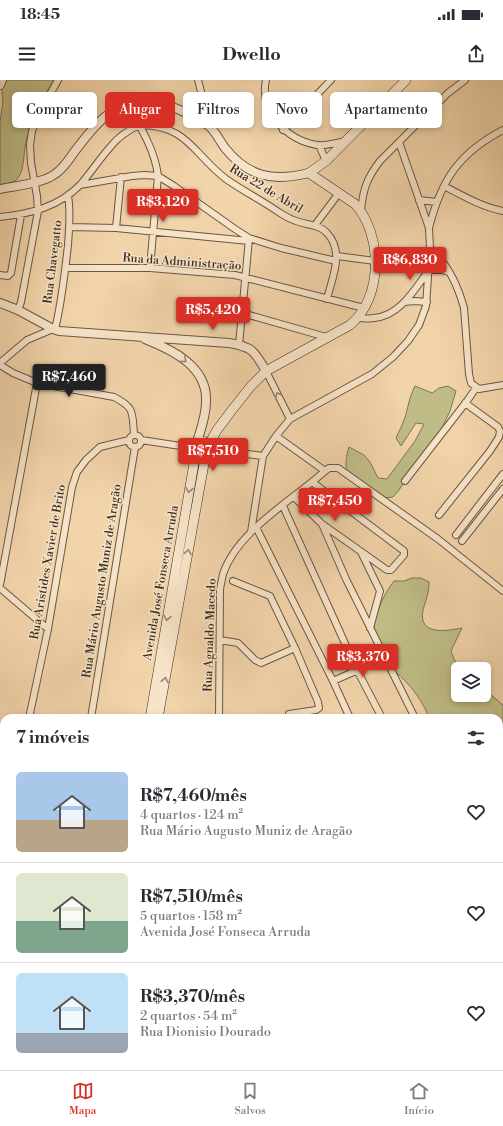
<!DOCTYPE html>
<html lang="pt">
<head>
<meta charset="utf-8">
<style>
	body { margin:0; font-family:"Libre Bodoni",serif; background:#f7f7f7; color:#2b2b33; height:100vh; display:flex; flex-direction:column; font-size:15px; white-space:nowrap }
	* { box-sizing:border-box; margin:0 }
	p { font-size:13px; color:#7c7c81 }
	.icon { flex:none; width:22px; height:22px; fill:none; stroke:currentColor; stroke-width:2; stroke-linecap:round; stroke-linejoin:round }
	.map { position:relative; flex:1; overflow:hidden }
	.details { position:absolute; left:0px; top:634px; width:503px; height:356px; display:flex; flex-direction:column; background:#fff; border-radius:12px 12px 0 0; box-shadow:0 2px 6px #0003 }
	.details>* { flex:none }
	.guide { position:absolute; left:12px; top:12px; width:479px; height:36px; display:flex; gap:8px }
	.controls { position:absolute; left:451px; top:582px; display:grid; gap:8px }
	.controls a { display:grid; place-items:center; width:40px; height:40px; border-radius:6px; background:#fff; box-shadow:0 2px 6px #0003; font-size:20px }
	.price { position:absolute; translate:-50% -34px; padding:0 9px; border-radius:4px; background:#d93025; color:#fff; font-size:13px; line-height:26px; filter:drop-shadow(0 1px 2px #0008) }
	.price::after { content:''; position:absolute; left:50%; top:24px; width:12px; height:9px; margin-left:-6px; background:inherit; clip-path:polygon(0 0,100% 0,50% 100%) }
	.price.active { background:#222; color:#fff }
	ul { padding:0; list-style:none }
	li { display:flex; align-items:center; gap:12px; height:100px; padding:0 16px }
	li+li { border-top:1px solid #e1e1e2 }
	li span { display:grid; place-items:center; flex:none; width:112px; height:80px; border-radius:6px; color:#555 }
	li>.icon { margin-inline-start:auto }
	span .icon { width:48px; height:48px; fill:#fffc; stroke-width:1 }
	li b { font-size:17px }
	h2 { display:flex; justify-content:space-between; align-items:center; height:48px; padding:0 16px; font-size:17px }
	.chip { padding:0 14px; border-radius:6px; background:#fff; box-shadow:0 2px 6px #0003; font-size:14px; line-height:36px }
	.chip.active { background:#d93025; color:#fff }
	.status { display:flex; justify-content:space-between; align-items:center; height:28px; padding:0 20px; background:#fff; direction:ltr }
	.status svg { height:11px; fill:currentColor }
	header { display:flex; justify-content:space-between; align-items:center; height:52px; padding:0 16px; background:#fff; font-size:18px; font-weight:700 }
	.dock { display:flex; justify-content:space-around; align-items:center; height:56px; border-top:1px solid #e1e1e2; background:#fff; font-size:11px; color:#7c7c81 }
	.dock a { display:grid; justify-items:center; gap:2px }
	.dock .active { color:#d93025 }
	.map>svg:first-child { display:block }
</style>
</head>
<body>
<div class="status"><b>18:45</b><svg viewBox="0 0 49 12"><path d="M0 12V9h3v3zM5 12V6h3v6zM10 12V3h3v9zM15 12V0h3v12zM26 1h20v11H26zM47 4h2v5h-2z"/></svg></div>
<header><svg class="icon" aria-label="menu" viewBox="0 0 24 24"><path d="M4 6h16M4 12h16M4 18h16"/></svg>Dwello<svg class="icon" aria-label="share" viewBox="0 0 24 24"><path d="M12 15V3M7 8l5-5 5 5M5 13v7h14v-7"/></svg></header>
<div class="map">
<svg width="503" height="990" viewBox="0 0 503 990">
	<rect width="100%" height="100%" fill="#f2d4aa"/>
	<filter id="stains"><feTurbulence type="fractalNoise" baseFrequency=".005" numOctaves="4"/><feColorMatrix values="0 0 0 0 .2 0 0 0 0 .09 0 0 0 0 .02 0 0 0 .5 -.17"/></filter>
	<radialGradient id="worn" r=".72"><stop offset=".6" stop-color="#630" stop-opacity="0"/><stop offset="1" stop-color="#630" stop-opacity=".3"/></radialGradient>
	<path fill="#bfbc85" stroke="#7d7653" d="M 1,0 L 54,0 C 42,19 31,40 26,62 C 23,74 25,90 17,99 C 14,103 5,104 0,106 L 0,42 L 3,22 Z
		M 415,306 L 432,313 L 439,308 L 448,306 L 456,311 L 450,331 L 441,350 L 434,358 L 399,410 L 393,417 L 384,418 L 347,393 C 345,383 346,376 349,367 L 364,375 L 370,382 L 378,398 L 387,399 L 415,361 L 424,344 L 416,343 L 401,366 L 396,358 C 398,352 402,347 404,340 C 408,329 409,317 415,306 Z
		M 412,498 L 421,498 L 429,502 C 429,514 426,519 423,530 C 418,556 446,551 462,548 L 451,571 L 454,579 L 461,589 L 458,589 L 458,615 L 484,615 L 484,609 L 503,625 L 503,758 L 499,760 L 499,638 L 430,638 C 425,630 422,621 416,614 C 410,605 402,598 395,591 C 392,588 388,586 385,583 C 363,561 377,523 394,501 L 404,501 Z"/>
	<g fill="none" stroke-linecap="round" stroke-linejoin="round">
		<path stroke="#75826f" stroke-width="1.5" d="M 71,986 L 71,990"/>
		<g stroke="#695843" stroke-width="8">
			<path id="minor" d="M 198,0 L 210,46
				M 266,0 C 259,32 287,60 317,65 C 326,66 336,63 345,61
				M 127,24 C 140,46 155,70 158,96 L 150,188
				M 139,45 C 188,45 193,74 226,99 C 243,111 263,121 280,133 C 286,137 292,140 299,142 C 309,145 320,145 327,153 C 345,172 332,198 327,219
				M 283,50 L 331,0
				M 319,65 L 326,81
				M 80,105 L 132,96 L 144,95 L 158,96 L 174,106 L 235,149 L 249,158 L 281,168 L 336,181
				M 444,106 C 463,116 482,127 503,131
				M 419,120 L 437,122
				M 361,131 C 363,109 367,98 380,81 L 448,13 L 465,0
				M 0,137 C 30,134 59,127 81,104 C 92,91 101,77 112,65 C 119,56 129,50 139,45
				M 315,145 L 339,113
				M 69,147 L 116,148 L 249,161
				M 116,148 L 121,97
				M 429,148 C 441,100 459,73 503,50
				M 430,168 C 448,184 458,206 464,228 L 469,294 L 471,303 L 479,309 L 503,305
				M 337,176 L 375,181
				M 66,188 L 150,188 L 235,195 L 364,228
				M 0,195 L 8,196 L 11,193 L 21,135
				M 405,222 L 415,221 L 427,222
				M 18,230 L 21,222 L 38,131 L 37,116 L 31,83 L 30,65 L 32,51 L 38,36 L 58,0
				M 242,233 L 326,257
				M 358,238 C 363,238 369,239 374,238 C 400,236 415,209 429,190 L 442,190 L 449,192
				M 239,265 L 249,159
				M 0,283 L 27,260 L 53,249 L 56,245 C 62,219 65,192 68,165 C 69,149 71,132 68,116
				M 0,285 L 13,293 L 37,303 L 114,317 C 135,328 132,332 134,354
				M 266,291 L 290,339
				M129 361a6 6 0 1 1 12 0a6 6 0 1 1-12 0Z
				M 276,356 L 325,391 L 329,388 L 338,388 L 438,459 L 503,511
				M 141,360 L 194,368
				M 208,369 L 263,376
				M 405,401 L 467,321 L 476,308
				M 294,417 L 322,444 L 387,490 L 391,490 L 404,475 L 404,471 L 312,402
				M 283,426 L 357,590 L 382,638
				M 439,435 L 490,371 L 499,357 L 500,351 L 498,347 L 465,323
				M 322,444 L 346,499 L 415,638
				M 256,447 L 333,601 L 350,638
				M 251,452 L 263,376 L 276,356 L 290,339 L 372,294 L 393,277 L 408,261 L 419,245 L 426,226 L 430,168 L 429,148 L 399,62
				M 456,455 L 503,394
				M 462,461 L 503,409
				M 361,472 L 380,511 L 370,548
				M 233,501 L 270,516 L 295,568 L 318,622 L 319,628 L 316,630 L 289,634
				M 0,505 L 37,303
				M 0,508 L 48,549
				M 220,560 L 238,563 L 255,580 L 261,583 L 295,568
				M 333,601 L 385,578
				M 29,638 L 48,549 L 72,407 L 77,392 L 86,380 L 100,367 L 129,360
				M 91,638 L 135,367
				M 219,638 L 220,509 C 221,504 222,499 223,494 C 237,451 293,420 325,391
				M 0,685 L 4,682
				M 0,701 L 4,700
				M 499,810 L 503,816
				M 499,913 L 503,910
				M 0,939 L 4,939"/>
		</g>
		<g stroke="#695843" stroke-width="10">
			<path id="tertiary" d="M 0,5 L 2,0
				M 188,34 L 205,28
				M 0,109 C 15,106 44,103 55,94 C 64,88 69,79 75,71 C 91,50 109,25 138,22 C 160,20 177,28 196,38 C 200,41 205,43 209,46 C 215,51 220,61 225,68 C 248,97 273,102 309,93
				M 0,223 L 18,230 L 53,249 L 59,251 L 229,263 C 253,267 254,271 266,291
				M 145,259 C 173,270 208,287 206,322 C 206,336 201,349 197,362
				M 275,986 L 275,990"/>
		</g>
		<g stroke="#3b2f21" stroke-width="10">
			<path id="secondary" d="M194 368a7 7 0 1 1 14 0a7 7 0 1 1-14 0Z
				M 208,366 L 217,350 L 232,330 L 251,306 L 266,291 L 350,245 C 383,218 383,155 355,124 L 309,93 L 326,81 L 406,0
				M 150,638 L 196,372
				M 158,638 L 206,373
				M 0,768 L 4,766
				M 0,775 L 4,774"/>
		</g>
		<g stroke="#3b2f21" stroke-width="12">
			<path id="primary" d="M 0,853 L 4,852
				M 0,874 L 4,873
				M 392,986 L 401,990
				M 416,986 L 419,990"/>
		</g>
		<use href="#minor" stroke="#f7e3c8" stroke-width="6"/>
		<use href="#tertiary" stroke="#f7e3c8" stroke-width="8"/>
		<use href="#secondary" stroke="#f7e3c8" stroke-width="9"/>
		<use href="#primary" stroke="#f2d4aa" stroke-width="10"/>
	</g>
	<defs><path id="oneway-chevron" d="M-2-3.5L2.5 0L-2 3.5" fill="none" stroke-width="1.6" stroke-linecap="round" stroke-linejoin="round"/></defs>
	<g stroke="#998974">
		<use href="#oneway-chevron" transform="translate(184 280) rotate(40)"/>
		<use href="#oneway-chevron" transform="translate(278 315) rotate(-117)"/>
		<use href="#oneway-chevron" transform="translate(189 410) rotate(100)"/>
		<use href="#oneway-chevron" transform="translate(188 472) rotate(-80)"/>
		<use href="#oneway-chevron" transform="translate(167 538) rotate(100)"/>
		<use href="#oneway-chevron" transform="translate(165 600) rotate(-80)"/>
	</g>
	<g text-anchor="middle" dominant-baseline="central" stroke-width="3" stroke-linejoin="round" paint-order="stroke">
		<g font-size="12" fill="#3b2f21" stroke="#f7e3c8">
			<text transform="translate(266 109) rotate(31)">Rua 22 de Abril</text>
			<text transform="translate(53 182) rotate(-83)">Rua Chavegatto</text>
			<text transform="translate(182 182) rotate(4)">Rua da Administração</text>
			<text transform="translate(48 482) rotate(-80)">Rua Aristides Xavier de Brito</text>
			<text transform="translate(102 501) rotate(-81)">Rua Mário Augusto Muniz de Aragão</text>
			<text transform="translate(161 503) rotate(-80)">Avenida José Fonseca Arruda</text>
			<text transform="translate(210 555) rotate(-88)">Rua Agnaldo Macedo</text>
		</g>
	</g>
	<rect width="100%" height="100%" filter="url(#stains)"/>
	<rect width="100%" height="100%" fill="url(#worn)"/>
</svg>
<div class="controls">
<a><svg class="icon" aria-label="layers" viewBox="0 0 24 24"><path d="M12 4l9 5-9 5-9-5zM3 14l9 5 9-5"/></svg></a>
</div>
<b class="price" style="left:163px;top:143px">R$3,120</b>
<b class="price" style="left:410px;top:201px">R$6,830</b>
<b class="price" style="left:213px;top:251px">R$5,420</b>
<b class="price active" style="left:69px;top:318px">R$7,460</b>
<b class="price" style="left:213px;top:392px">R$7,510</b>
<b class="price" style="left:335px;top:442px">R$7,450</b>
<b class="price" style="left:363px;top:598px">R$3,370</b>
<div class="guide">
<a class="chip">Comprar</a>
<a class="chip active">Alugar</a>
<a class="chip">Filtros</a>
<a class="chip">Novo</a>
<a class="chip">Apartamento</a>
</div>
<section class="details">
<h2>7 imóveis<svg class="icon" aria-label="filters" viewBox="0 0 24 24"><path d="M4 7h16M4 17h16"/><circle cx="9" cy="7" r="2"/><circle cx="15" cy="17" r="2"/></svg></h2>
<ul>
<li><span style="background:linear-gradient(#a9c7e8 60%,#b9a48a 0)"><svg class="icon" aria-label="home" viewBox="0 0 24 24"><path d="M3 11l9-7 9 7M6 9v11h12V9"/></svg></span><div><b>R$7,460/mês</b><p>4 quartos · 124 m²</p><p>Rua Mário Augusto Muniz de Aragão</p></div><svg class="icon" aria-label="heart" viewBox="0 0 24 24"><path d="M12 20l-8-8c-3-5 5-10 8-4 3-6 11-1 8 4z"/></svg></li>
<li><span style="background:linear-gradient(#dfe7d0 60%,#7fa58c 0)"><svg class="icon" aria-label="home" viewBox="0 0 24 24"><path d="M3 11l9-7 9 7M6 9v11h12V9"/></svg></span><div><b>R$7,510/mês</b><p>5 quartos · 158 m²</p><p>Avenida José Fonseca Arruda</p></div><svg class="icon" aria-label="heart" viewBox="0 0 24 24"><path d="M12 20l-8-8c-3-5 5-10 8-4 3-6 11-1 8 4z"/></svg></li>
<li><span style="background:linear-gradient(#bfe0f5 75%,#9aa5b1 0)"><svg class="icon" aria-label="home" viewBox="0 0 24 24"><path d="M3 11l9-7 9 7M6 9v11h12V9"/></svg></span><div><b>R$3,370/mês</b><p>2 quartos · 54 m²</p><p>Rua Dionisio Dourado</p></div><svg class="icon" aria-label="heart" viewBox="0 0 24 24"><path d="M12 20l-8-8c-3-5 5-10 8-4 3-6 11-1 8 4z"/></svg></li>
</ul>
</section>
</div>
<nav class="dock">
<a class="active"><svg class="icon" aria-label="map" viewBox="0 0 24 24"><path d="M3 6l6-2 6 2 6-2v14l-6 2-6-2-6 2zM9 4v14M15 6v14"/></svg>Mapa</a>
<a><svg class="icon" aria-label="saved" viewBox="0 0 24 24"><path d="M7 4h10v16l-5-4-5 4z"/></svg>Salvos</a>
<a><svg class="icon" aria-label="home" viewBox="0 0 24 24"><path d="M3 11l9-7 9 7M6 9v11h12V9"/></svg>Início</a>
</nav>
</body>
</html>
